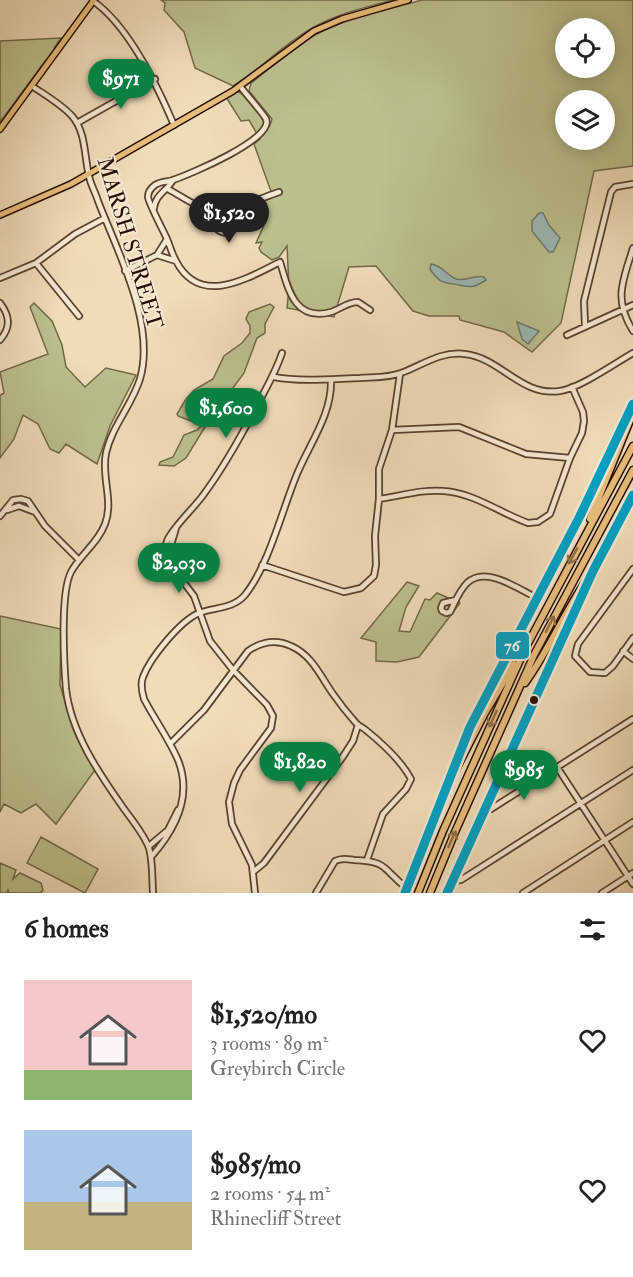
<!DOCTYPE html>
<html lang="en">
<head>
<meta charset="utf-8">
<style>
	body { margin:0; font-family:"IM FELL Double Pica",serif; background:#f2f2f2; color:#222; height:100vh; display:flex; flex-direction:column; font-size:22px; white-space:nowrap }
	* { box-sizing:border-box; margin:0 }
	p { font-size:20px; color:#767676 }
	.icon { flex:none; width:33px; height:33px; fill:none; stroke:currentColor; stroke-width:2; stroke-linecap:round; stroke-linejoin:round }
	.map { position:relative; height:893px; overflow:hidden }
	.sheet { display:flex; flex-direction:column; background:#fff; flex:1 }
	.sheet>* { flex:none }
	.tools { position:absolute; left:555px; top:18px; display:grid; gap:12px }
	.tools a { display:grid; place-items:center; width:60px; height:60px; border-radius:50%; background:#fff; box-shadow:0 3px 15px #0003; font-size:30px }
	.price { position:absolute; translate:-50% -51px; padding:0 14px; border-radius:21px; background:#0b8043; color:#fff; font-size:20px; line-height:39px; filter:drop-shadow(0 2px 3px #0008) }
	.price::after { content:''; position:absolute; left:50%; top:36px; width:18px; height:14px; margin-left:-9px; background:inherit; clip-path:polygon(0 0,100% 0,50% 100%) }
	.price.active { background:#222; color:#fff }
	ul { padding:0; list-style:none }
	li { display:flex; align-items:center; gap:18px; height:150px; padding:0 24px }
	li span { display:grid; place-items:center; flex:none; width:168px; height:120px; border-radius:0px; color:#555 }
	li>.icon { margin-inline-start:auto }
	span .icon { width:72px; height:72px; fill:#fffc; stroke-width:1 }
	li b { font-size:26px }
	h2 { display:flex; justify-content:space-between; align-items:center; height:72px; padding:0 24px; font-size:26px }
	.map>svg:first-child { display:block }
</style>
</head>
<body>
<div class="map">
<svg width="633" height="893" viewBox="0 0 633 893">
	<rect width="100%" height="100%" fill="#efdcb8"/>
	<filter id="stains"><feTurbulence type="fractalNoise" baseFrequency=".00333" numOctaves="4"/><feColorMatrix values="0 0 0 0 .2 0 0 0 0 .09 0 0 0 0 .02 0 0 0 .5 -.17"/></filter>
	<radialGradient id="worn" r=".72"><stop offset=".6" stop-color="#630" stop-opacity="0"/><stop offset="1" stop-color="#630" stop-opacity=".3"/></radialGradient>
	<path fill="#bbc08d" stroke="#726848" stroke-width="1.5" fill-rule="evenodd" d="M 161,0 L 393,0 C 364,8 334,14 309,30 C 282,46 260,69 233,86 L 195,68 L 184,32 L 164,10 L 165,3 Z
		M 422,0 L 633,0 L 633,166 L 594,171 L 561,323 L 532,352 L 504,332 L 460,320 L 459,316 L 429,316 L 413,311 L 376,266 L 349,267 L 334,317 L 287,308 L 289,288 L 287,246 L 279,257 L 272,260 L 261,252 L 259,248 L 262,242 L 256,243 L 265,223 L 264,201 L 273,197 L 254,144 L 260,139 L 249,120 L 241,121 L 226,97 L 236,91 L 241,93 L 270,125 L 272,119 L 249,91 L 251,83 C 272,67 292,49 315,35 C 348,17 387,10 422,0 ZM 566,28 L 604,28 L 604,68 L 566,68 ZM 566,100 L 604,100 L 604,140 L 566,140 Z
		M 61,38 L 54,48 L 57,54 L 53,59 L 46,60 L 0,122 L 0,41 Z
		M 34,303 L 52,321 L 62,345 L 66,367 L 85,387 L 106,368 L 136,375 L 110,426 L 97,464 L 66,444 L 59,453 L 50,449 L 38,424 L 23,415 L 14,439 L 0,458 L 0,395 L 4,393 L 0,372 L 48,354 L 30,307 Z
		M 270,304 L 274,307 L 265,324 L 265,333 L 257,338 L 244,373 L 208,422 L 186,458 L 174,466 L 159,465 L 160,462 L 173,457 L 184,435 L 197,430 L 202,425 L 201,422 L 191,421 L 178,416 L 177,414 L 186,399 L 194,390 L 213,379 L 224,356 L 242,343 L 250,333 L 250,326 L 246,319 L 249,312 Z
		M 407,582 L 419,586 L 406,607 L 399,631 L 410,632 L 425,599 L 430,600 L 437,593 L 460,603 L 419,657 L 397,662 L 376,661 L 376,642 L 361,638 Z
		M 0,616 L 61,629 L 60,685 L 75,734 L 95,770 L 56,824 L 36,804 L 21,813 L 4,804 L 0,812 Z
		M 41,837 L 98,869 L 85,893 L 27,863 Z
		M 0,863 L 16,870 L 13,879 L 20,873 L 41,883 L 43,890 L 41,893 L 9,893 L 8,890 L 7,893 L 0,893 Z"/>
	<path fill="#9bbab6" stroke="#6d766e" stroke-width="1.5" d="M 539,213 L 543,213 L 549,225 L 560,238 L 553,252 L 549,252 L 532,231 L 532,221 Z
		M 431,264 C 442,265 446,275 456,279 C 465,282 475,274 484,277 L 486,280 C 475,287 472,288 459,285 C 443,282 440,284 430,269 Z
		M 517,322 L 539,331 L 528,344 L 522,339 Z"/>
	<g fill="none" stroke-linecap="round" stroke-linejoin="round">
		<g stroke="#5a4230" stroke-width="8">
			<path id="minor" d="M 93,1 C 129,26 157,85 174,125
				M 32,86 C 45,95 61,104 72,116 C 87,133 84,160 90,180 C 92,187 96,194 98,201 C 118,253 156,324 140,379 C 132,405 112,426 106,453 C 101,477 114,501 105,524 C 98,543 80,555 71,572 C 60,593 64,664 66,689 C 71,732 98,772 122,806 C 131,819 144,834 149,848 C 153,862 152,878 153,893
				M 77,123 L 155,79
				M 168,189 C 179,195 190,203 201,207 C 226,216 255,200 279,192
				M 154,208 C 155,195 167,191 173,180
				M 212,209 L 215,227 C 223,236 234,234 238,223 L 236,207
				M 167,239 C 170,246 172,254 176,261 C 200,307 246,279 280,262 C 288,288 294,322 331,312 C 340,309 348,302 358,302 L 370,310
				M 633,248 C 623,281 613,299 633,331
				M 157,255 L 176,261
				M 36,263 L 79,316
				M 125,271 L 157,255 L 167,239 C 164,232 148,202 148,197 C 148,192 151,188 155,185 C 161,181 167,182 173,180 C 188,175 275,139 266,119 C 263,113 245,93 240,86
				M 0,278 L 36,263 L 75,234 L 105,218
				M 0,303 C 10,316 11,327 0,340
				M 585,326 L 584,301 L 611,192 L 615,187 L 633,184
				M 567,335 L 633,305
				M 274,377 C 302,382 331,379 360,378 C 373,377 388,378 401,373 C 423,365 440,351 465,354 C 501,358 521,397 560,391 C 580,388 614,364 633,353
				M 392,430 L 459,427 L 526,454 L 570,458
				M 379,499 C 401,496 422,489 444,491 C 474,493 500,513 528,523 L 538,522 L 550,514 L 570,458 L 582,433 L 584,421 L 583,412 L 572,387
				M 7,510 L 19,506 L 35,512
				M 0,516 L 13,500 L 21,499 L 28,501 L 45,526 L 79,560
				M 176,528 L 170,548 L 172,567 C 166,559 163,551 167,541 C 172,528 195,507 204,494 C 223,468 239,440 254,411 C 264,392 275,374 282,353
				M 262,565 L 344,592 L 361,588 L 374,576 L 376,565 L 375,536 L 379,499 L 379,469 L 392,430 L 400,374
				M 172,567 L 194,596 L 210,641 L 233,670 L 267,705 L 273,716 L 271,728 L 240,770 L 234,783 L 229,802 L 232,824 L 252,865 L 255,893
				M 633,569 L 578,644 L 575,656 L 590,672 L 605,673 L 613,666 L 633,638
				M 456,600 L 443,603 L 441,608 L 442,611 L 446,613 L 450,612 C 455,602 459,591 467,583 C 486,565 518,589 537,598
				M 623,651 L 633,659
				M 170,744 L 204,710 L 248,651 C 261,642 276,639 291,646 C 312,655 321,677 333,694 C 340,704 348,714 356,723 C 360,727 364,728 367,731 C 383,744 402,762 411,779 L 406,789 L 383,814 L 367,860
				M 557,767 L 633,884
				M 484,810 L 491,809 L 633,719
				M 149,846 L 168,830 L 178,810
				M 151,857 C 175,830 193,797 178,760 C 169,739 155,720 144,699 C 142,692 140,684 143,677 C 150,658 180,621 199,613 C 215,607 233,609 245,595 C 269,565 282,510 297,474 C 310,443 332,414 331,380
				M 253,872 L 264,863 L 342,758 L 353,741 L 358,725
				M 452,881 L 461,880 L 633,770
				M 316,893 L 335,861 C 342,858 347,859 354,860 C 390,861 383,871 407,888
				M 523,893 L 633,822
				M 602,893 L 633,873"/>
		</g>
		<g stroke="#280f03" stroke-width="8">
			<path id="major" d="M 0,129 L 94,0
				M 0,215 L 71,184 L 233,91 L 314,31 L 342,19 L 408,0
				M 591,574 L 633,495
				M 455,766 L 476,714 L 580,516 L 633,404
				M 405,893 L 451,778
				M 447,893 L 587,583"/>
		</g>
		<g stroke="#280f03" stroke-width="9">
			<path id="highway" d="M 590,519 L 633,413
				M 525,683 C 551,647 567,606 593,571
				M 450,781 L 485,713 L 514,664
				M 418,893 L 443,831 L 525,649 L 633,446
				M 430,893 L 455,832 L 534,655 L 633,470"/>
		</g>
		<use href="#minor" stroke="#f5e8d1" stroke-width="4.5"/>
		<use href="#major" stroke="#e8be7c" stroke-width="5"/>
		<use href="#highway" stroke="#e8be7c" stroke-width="6"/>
		<g stroke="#f5e8d1" stroke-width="14">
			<path id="bus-1" d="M 405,893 L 470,727 L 580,516 L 633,404
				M 447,893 L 593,571 L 633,495"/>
		</g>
		<use href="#bus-1" stroke="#02a1c4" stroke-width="9"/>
	</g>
	<defs><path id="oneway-shaft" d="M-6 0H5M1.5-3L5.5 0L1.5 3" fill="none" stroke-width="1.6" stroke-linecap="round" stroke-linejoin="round" transform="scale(1.5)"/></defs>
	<g stroke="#926f46">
		<use href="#oneway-shaft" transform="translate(573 556) rotate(119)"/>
		<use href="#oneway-shaft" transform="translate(550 624) rotate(-63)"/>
		<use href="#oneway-shaft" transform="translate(493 719) rotate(114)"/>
		<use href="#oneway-shaft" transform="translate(452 839) rotate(-66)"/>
	</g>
	<circle fill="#280f03" stroke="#f5e8d1" stroke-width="2" cx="534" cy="700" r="5"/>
	<g text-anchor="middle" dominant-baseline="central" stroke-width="4.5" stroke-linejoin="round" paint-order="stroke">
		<g font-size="22" fill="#280f03" stroke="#f5e8d1">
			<text transform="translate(130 243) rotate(73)">MARSH STREET</text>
		</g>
	</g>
	<rect stroke="#f5e8d1" stroke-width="2" x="495" y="631" width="35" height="29" rx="6" fill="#02a1c4"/>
	<g font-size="16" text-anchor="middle" font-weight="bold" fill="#fff">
		<text x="512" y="651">76</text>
	</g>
	<rect width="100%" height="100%" filter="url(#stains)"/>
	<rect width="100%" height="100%" fill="url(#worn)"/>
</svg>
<div class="tools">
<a><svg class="icon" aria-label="locate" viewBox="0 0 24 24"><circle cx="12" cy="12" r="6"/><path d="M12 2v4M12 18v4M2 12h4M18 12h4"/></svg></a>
<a><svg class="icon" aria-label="layers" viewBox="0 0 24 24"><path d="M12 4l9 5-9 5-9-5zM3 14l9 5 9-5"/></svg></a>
</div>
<b class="price" style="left:121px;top:110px">$971</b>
<b class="price active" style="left:229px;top:244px">$1,520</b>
<b class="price" style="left:226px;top:439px">$1,600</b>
<b class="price" style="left:179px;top:594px">$2,030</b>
<b class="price" style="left:300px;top:793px">$1,820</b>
<b class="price" style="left:524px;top:801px">$985</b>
</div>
<section class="sheet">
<h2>6 homes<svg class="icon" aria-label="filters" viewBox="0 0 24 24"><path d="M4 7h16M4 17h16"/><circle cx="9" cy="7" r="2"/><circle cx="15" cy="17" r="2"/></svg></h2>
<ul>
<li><span style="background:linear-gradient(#f6c9c9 75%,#8fb573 0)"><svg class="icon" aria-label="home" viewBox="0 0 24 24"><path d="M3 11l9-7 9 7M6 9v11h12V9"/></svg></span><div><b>$1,520/mo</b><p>3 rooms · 89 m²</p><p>Greybirch Circle</p></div><svg class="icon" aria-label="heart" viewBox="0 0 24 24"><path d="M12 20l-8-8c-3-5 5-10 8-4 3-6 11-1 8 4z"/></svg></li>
<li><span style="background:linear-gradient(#a9c7e8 60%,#c2b280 0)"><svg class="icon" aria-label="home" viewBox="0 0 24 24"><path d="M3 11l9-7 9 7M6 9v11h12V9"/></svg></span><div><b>$985/mo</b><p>2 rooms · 54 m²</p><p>Rhinecliff Street</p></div><svg class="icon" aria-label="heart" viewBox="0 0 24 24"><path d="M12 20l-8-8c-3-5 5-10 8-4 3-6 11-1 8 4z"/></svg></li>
</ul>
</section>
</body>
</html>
